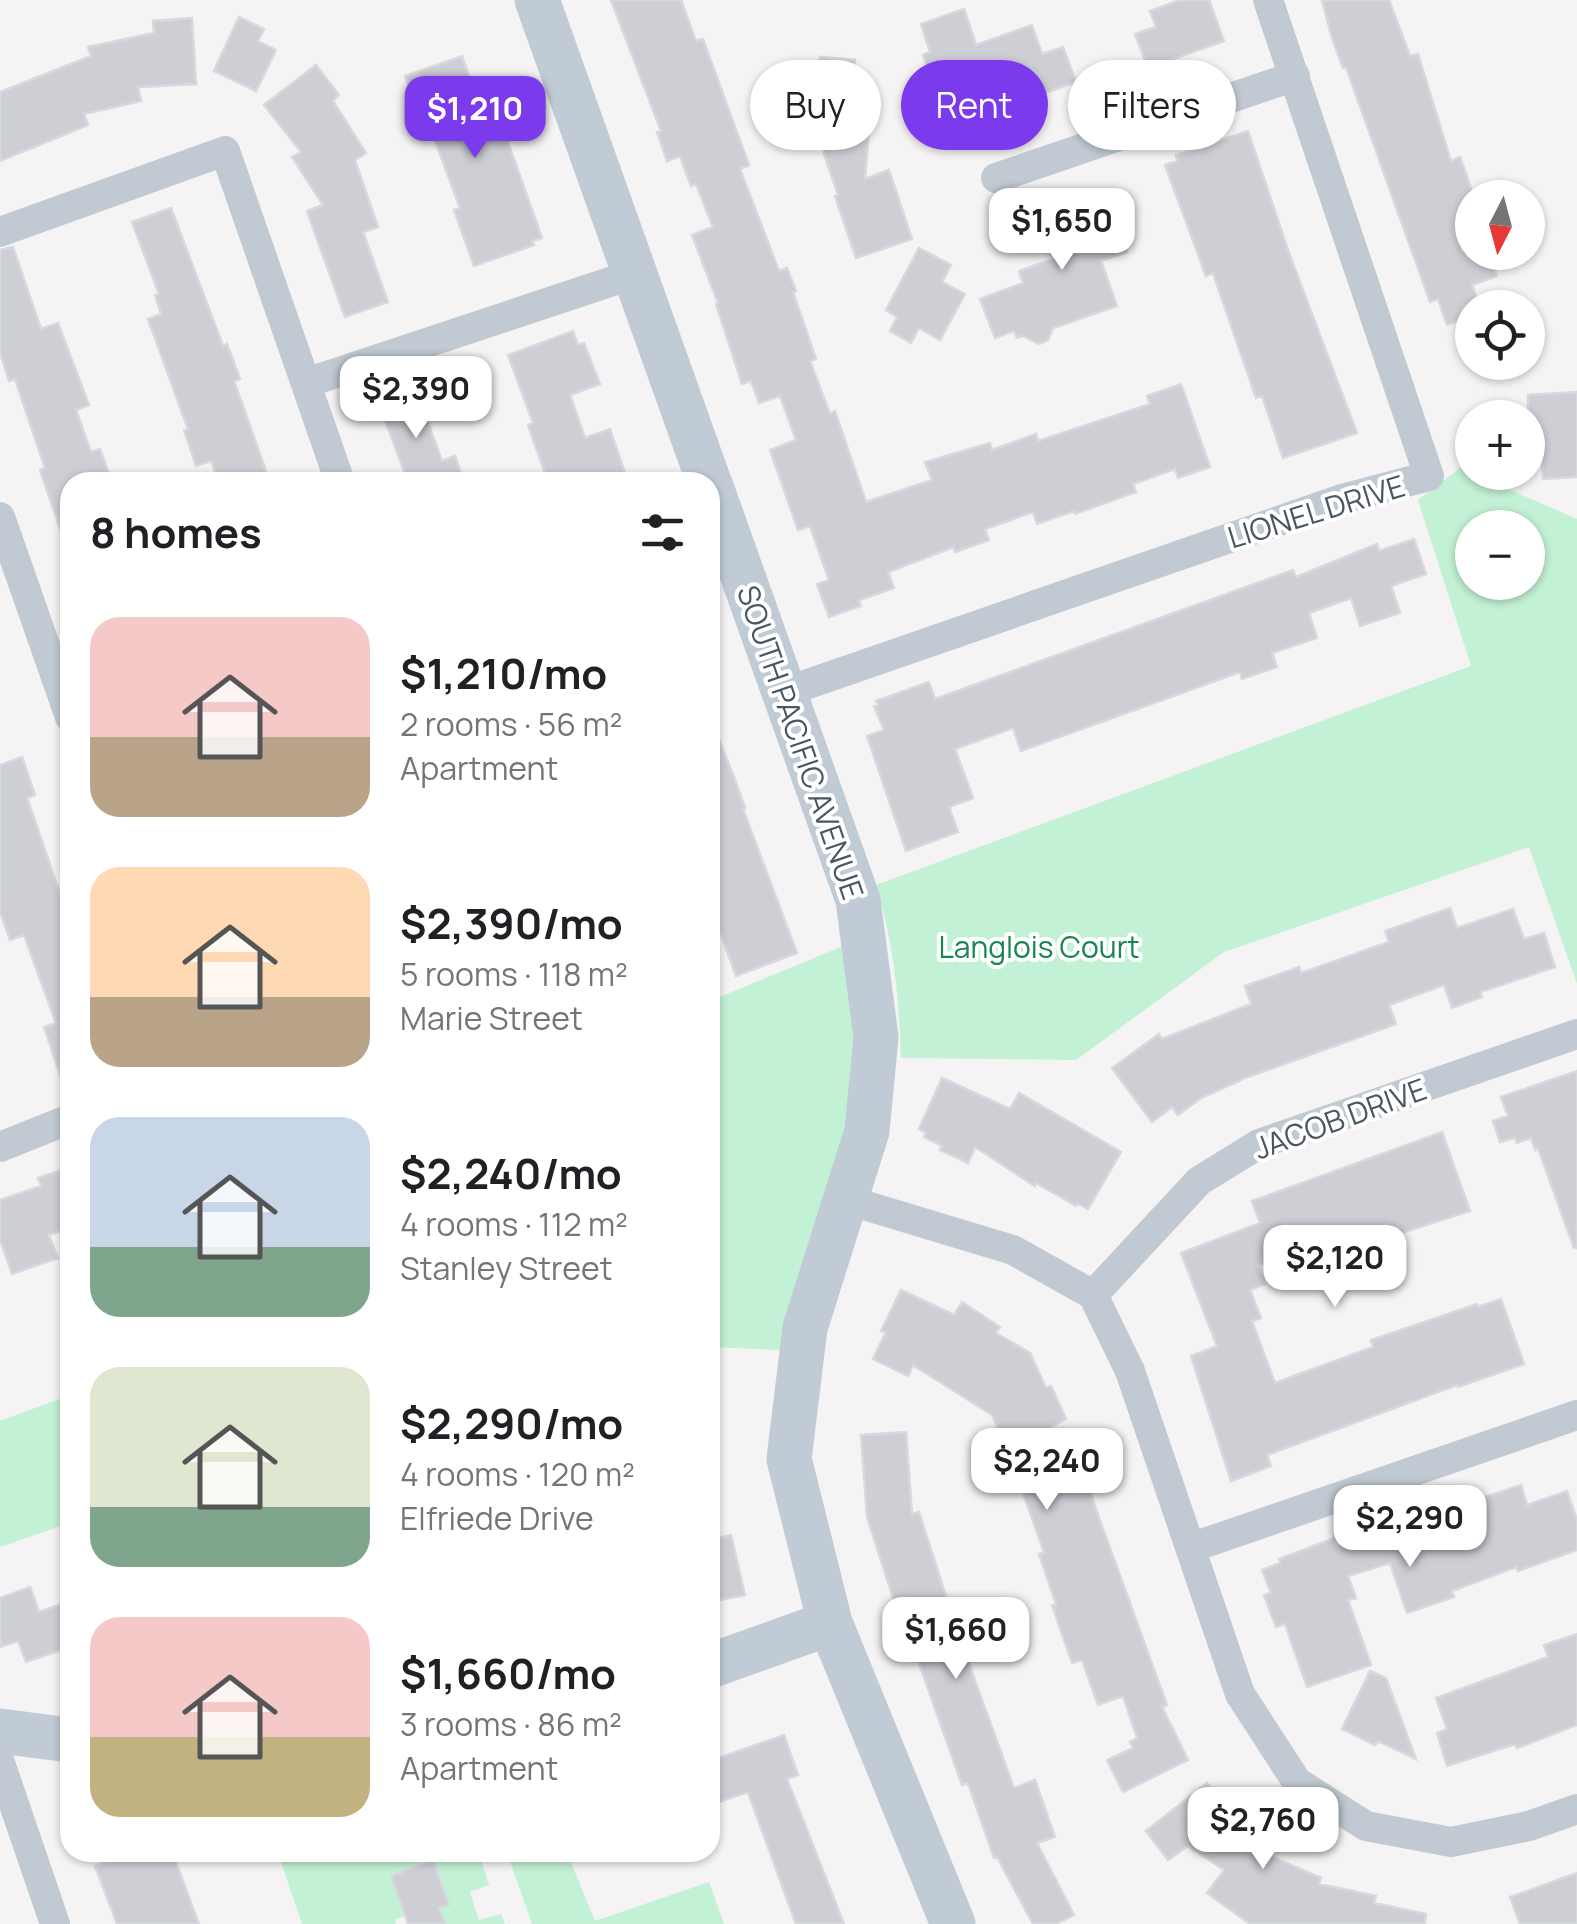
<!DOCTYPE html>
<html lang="en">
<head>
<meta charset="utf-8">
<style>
	body { margin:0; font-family:Manrope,sans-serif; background:#f2f2f2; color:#202124; height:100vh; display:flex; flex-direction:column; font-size:38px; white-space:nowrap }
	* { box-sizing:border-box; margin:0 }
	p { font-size:32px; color:#757577 }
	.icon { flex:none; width:55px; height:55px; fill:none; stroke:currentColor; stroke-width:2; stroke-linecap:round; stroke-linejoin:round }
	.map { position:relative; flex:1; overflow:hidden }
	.panel { position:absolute; left:60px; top:472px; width:660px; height:1390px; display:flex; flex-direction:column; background:#fff; border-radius:30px; box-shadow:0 2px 8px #0004 }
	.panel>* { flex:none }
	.hud { position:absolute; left:750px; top:60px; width:675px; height:90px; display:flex; gap:20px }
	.needle { width:65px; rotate:186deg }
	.controls { position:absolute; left:1455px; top:180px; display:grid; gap:20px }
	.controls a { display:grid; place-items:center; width:90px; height:90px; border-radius:50%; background:#fff; box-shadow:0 2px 8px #0004; font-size:50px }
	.price { position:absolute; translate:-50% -85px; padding:0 22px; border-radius:20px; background:#fff; color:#222; font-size:32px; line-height:65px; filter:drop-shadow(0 2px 5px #0008) }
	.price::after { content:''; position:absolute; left:50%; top:60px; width:30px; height:22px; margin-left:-15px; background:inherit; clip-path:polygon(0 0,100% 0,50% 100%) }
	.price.selected { background:#7c3aed; color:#fff }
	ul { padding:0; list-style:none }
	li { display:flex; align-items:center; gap:30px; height:250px; padding:0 30px }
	li span { display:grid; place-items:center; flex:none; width:280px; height:200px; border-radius:30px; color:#555 }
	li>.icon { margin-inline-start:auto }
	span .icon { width:120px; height:120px; fill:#fffc; stroke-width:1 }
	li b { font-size:42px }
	h2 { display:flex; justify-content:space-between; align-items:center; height:120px; padding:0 30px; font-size:42px }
	.chip { padding:0 35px; border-radius:45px; background:#fff; box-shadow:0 2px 8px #0004; font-size:35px; line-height:90px }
	.chip.selected { background:#7c3aed; color:#fff }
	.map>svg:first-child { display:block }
</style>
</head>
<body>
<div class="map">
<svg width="1577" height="1924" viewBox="0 0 1577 1924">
	<rect width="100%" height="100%" fill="#f5f3f3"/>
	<path fill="#c3f1d5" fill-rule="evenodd" d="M 1460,468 L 1577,519 L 1577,984 L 1529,847 L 1224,952 L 1076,1060 L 901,1058 C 899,996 894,945 876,885 L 1471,666 L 1418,500 ZM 1472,528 L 1528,528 L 1528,582 L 1472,582 Z
		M 848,944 L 858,1014 L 854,1100 L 782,1350 L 710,1347 L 710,1001 Z
		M 70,1395 L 70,1523 L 0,1547 L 0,1421 Z
		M 456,1852 L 458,1858 L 479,1853 L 489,1885 L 470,1892 L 479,1920 L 501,1914 L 505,1924 L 445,1924 L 439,1908 L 449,1904 L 433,1861 L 391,1876 L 405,1916 L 395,1919 L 396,1924 L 302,1924 L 278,1853 Z
		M 507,1853 L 567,1853 L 595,1921 L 709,1882 L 724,1924 L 532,1924 Z"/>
	<path fill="#cdcfd5" stroke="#d7d9de" stroke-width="2.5" d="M 611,0 L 681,0 L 696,41 L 703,39 L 749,165 L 740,169 L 779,271 L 787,268 L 796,291 L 793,292 L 816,359 L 810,361 L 830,414 L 835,411 L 866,502 L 932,480 L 925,462 L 990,443 L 992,450 L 1036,434 L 1038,441 L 1150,404 L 1147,396 L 1181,384 L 1210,467 L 1178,478 L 1175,469 L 1133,484 L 1136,492 L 1075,514 L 1074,511 L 1037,524 L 1033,512 L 985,529 L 989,540 L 955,552 L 954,547 L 888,572 L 894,588 L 859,600 L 861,606 L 829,617 L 817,584 L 829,580 L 810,526 L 798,530 L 770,450 L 796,440 L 780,396 L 759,403 L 751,381 L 742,384 L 716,304 L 718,303 L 692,235 L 713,227 L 696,184 L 691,186 L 680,156 L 667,161 L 657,132 L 661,131 Z
		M 1180,0 L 1209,0 L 1224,41 L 1148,68 L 1135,34 L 1156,27 L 1150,11 Z
		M 1322,0 L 1389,0 L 1410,56 L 1418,54 L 1451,161 L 1460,157 L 1472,191 L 1472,252 L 1489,252 L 1497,276 L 1472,285 L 1480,308 L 1472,308 L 1472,316 L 1447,325 L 1438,299 L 1430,302 L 1346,67 L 1343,68 L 1332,38 Z
		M 964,9 L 976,45 L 1032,25 L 1042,54 L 1063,47 L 1076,82 L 1006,107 L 998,84 L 934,106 L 923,74 L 929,72 L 923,55 L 930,52 L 921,24 Z
		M 239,17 L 264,29 L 258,41 L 276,50 L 256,91 L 214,71 Z
		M 192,18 L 196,84 L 138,87 L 141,101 L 84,114 L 88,125 L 0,161 L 0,92 L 91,56 L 88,47 L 154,33 L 153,21 Z
		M 462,56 L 472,85 L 486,80 L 542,238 L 532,241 L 534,245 L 474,266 L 454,210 L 460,208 L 431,130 L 425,132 L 405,76 Z
		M 820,57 L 855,60 L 851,102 L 871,104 L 865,179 L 889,170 L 912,239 L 856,258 L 835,196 L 838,195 L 824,154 L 825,143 L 813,142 Z
		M 316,65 L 339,95 L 333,101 L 366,153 L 355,160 L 378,227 L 363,232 L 388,302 L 345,317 L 307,211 L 323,205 L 292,157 L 301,152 L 264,105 Z
		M 1248,131 L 1289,253 L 1357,433 L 1283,458 L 1262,396 L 1256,398 L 1213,273 L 1206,276 L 1165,165 L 1177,161 L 1176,155 Z
		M 1106,192 L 1127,252 L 1101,261 L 1117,306 L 1053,328 L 1048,340 L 1039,344 L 1023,336 L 1017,338 L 1014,331 L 995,338 L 980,299 L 1023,283 L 1019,271 L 1059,257 L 1042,208 L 1084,193 L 1087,199 Z
		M 171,208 L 223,346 L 227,344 L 240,379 L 234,381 L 270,482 L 219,482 L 211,461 L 196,466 L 184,430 L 188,429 L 148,319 L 161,314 L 155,295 L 159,294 L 132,222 Z
		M 13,247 L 41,329 L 58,323 L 89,405 L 76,410 L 91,452 L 100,449 L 112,482 L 70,482 L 70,545 L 66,546 L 40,470 L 45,468 L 15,379 L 9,381 L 0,353 L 0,250 Z
		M 919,248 L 951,265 L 942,282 L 965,294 L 940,340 L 919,328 L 911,343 L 890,331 L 897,317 L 886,310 Z
		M 573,331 L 578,345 L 584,343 L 600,384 L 570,395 L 585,438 L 610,429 L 628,482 L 548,482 L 528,425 L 533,423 L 508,355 Z
		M 415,387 L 442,461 L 455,456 L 464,482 L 391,482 L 390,479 L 405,474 L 378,401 Z
		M 1577,392 L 1577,477 L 1543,479 L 1541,450 L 1528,451 L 1528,395 Z
		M 1414,539 L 1426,574 L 1391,586 L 1400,613 L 1360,626 L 1351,598 L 1309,613 L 1317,638 L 1272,653 L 1277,667 L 1242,679 L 1240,672 L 1021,751 L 1013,728 L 955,749 L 973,798 L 949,807 L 958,832 L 906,851 L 867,736 L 884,730 L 874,706 L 878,705 L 876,701 L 929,682 L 935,699 L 1293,570 L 1296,577 L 1377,544 L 1379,551 Z
		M 710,725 L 713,725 L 734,777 L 745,808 L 743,809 L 797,953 L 736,976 L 710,904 Z
		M 22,757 L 35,795 L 27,798 L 70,922 L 70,1092 L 66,1093 L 44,1027 L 56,1023 L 24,935 L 10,940 L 0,912 L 0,765 Z
		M 1450,908 L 1457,928 L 1513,909 L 1524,939 L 1544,933 L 1555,967 L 1480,992 L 1482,997 L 1452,1008 L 1444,985 L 1389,1005 L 1396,1024 L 1245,1078 L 1201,1098 L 1178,1115 L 1172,1107 L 1152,1122 L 1112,1068 L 1159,1034 L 1162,1039 L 1251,1004 L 1245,986 L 1299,967 L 1301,973 L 1389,942 L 1385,931 Z
		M 1577,1071 L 1577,1248 L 1574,1248 L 1538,1148 L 1535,1150 L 1531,1138 L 1517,1143 L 1515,1138 L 1500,1142 L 1493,1121 L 1508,1116 L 1501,1097 Z
		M 942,1078 L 1010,1109 L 1019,1093 L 1121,1152 L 1088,1209 L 1077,1203 L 1076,1206 L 1036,1183 L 1035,1186 L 975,1147 L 968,1163 L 940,1150 L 942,1146 L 924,1137 L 926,1133 L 919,1129 Z
		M 1442,1132 L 1470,1211 L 1351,1249 L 1346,1235 L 1258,1265 L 1265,1284 L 1250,1290 L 1261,1318 L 1252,1321 L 1275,1383 L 1373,1347 L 1371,1340 L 1477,1304 L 1478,1307 L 1501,1299 L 1524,1364 L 1458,1387 L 1457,1385 L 1267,1455 L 1271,1466 L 1231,1481 L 1191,1356 L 1217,1346 L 1181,1253 L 1260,1223 L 1252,1201 Z
		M 70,1167 L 70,1228 L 49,1235 L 58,1258 L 12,1274 L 0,1240 L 0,1200 L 41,1186 L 38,1178 Z
		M 901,1290 L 954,1315 L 962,1302 L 1000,1327 L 996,1333 L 1030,1353 L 1046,1388 L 1051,1386 L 1066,1419 L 1051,1427 L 1068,1477 L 1085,1471 L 1093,1501 L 1167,1705 L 1162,1707 L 1188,1760 L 1123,1792 L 1107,1760 L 1133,1748 L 1130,1742 L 1137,1738 L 1123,1696 L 1098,1705 L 1082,1660 L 1072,1663 L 1052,1605 L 1056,1604 L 1039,1554 L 1044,1552 L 1008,1451 L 992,1415 L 913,1365 L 908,1376 L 873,1359 L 886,1332 L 881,1331 Z
		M 906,1432 L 912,1514 L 919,1512 L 957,1631 L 1014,1788 L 1035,1780 L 1055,1837 L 1037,1843 L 1074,1915 L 1056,1924 L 1033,1924 L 997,1857 L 994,1858 L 968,1783 L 962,1785 L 913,1646 L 909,1647 L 867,1517 L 861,1435 Z
		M 1521,1485 L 1527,1505 L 1567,1491 L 1577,1520 L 1577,1550 L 1518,1571 L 1516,1567 L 1452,1591 L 1454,1597 L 1407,1613 L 1390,1563 L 1348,1576 L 1356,1598 L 1348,1600 L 1371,1665 L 1307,1687 L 1285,1624 L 1276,1627 L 1264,1595 L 1271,1593 L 1262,1570 L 1280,1563 L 1279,1559 L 1334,1538 L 1337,1546 Z
		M 731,1535 L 745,1595 L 710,1602 L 710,1540 Z
		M 30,1587 L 39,1612 L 70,1601 L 70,1647 L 26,1662 L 18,1641 L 0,1647 L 0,1598 Z
		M 1577,1634 L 1577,1725 L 1517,1748 L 1515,1744 L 1447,1766 L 1437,1733 L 1447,1729 L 1436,1698 L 1548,1657 L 1544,1645 Z
		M 1370,1671 L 1386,1678 L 1416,1759 L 1378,1741 L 1375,1745 L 1342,1729 Z
		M 784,1735 L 798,1775 L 787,1779 L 844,1924 L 796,1924 L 748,1792 L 710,1805 L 710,1761 Z
		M 1207,1783 L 1234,1819 L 1271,1846 L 1266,1854 L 1321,1878 L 1319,1884 L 1376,1896 L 1374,1903 L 1426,1914 L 1425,1924 L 1250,1924 L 1207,1893 L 1224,1870 L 1188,1846 L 1168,1860 L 1146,1831 Z
		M 130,1852 L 172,1852 L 199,1924 L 117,1924 L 95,1866 Z
		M 433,1860 L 449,1905 L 439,1908 L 445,1924 L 408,1924 L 391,1876 Z
		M 1577,1873 L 1577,1924 L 1520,1924 L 1510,1897 Z"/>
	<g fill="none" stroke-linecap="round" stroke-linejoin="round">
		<path stroke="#c1cad2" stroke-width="30" d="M 996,178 L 1295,76
			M 0,232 L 225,151 L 340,482
			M 306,383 L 634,274
			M 0,517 L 70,717
			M 785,692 L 1342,499 L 1429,476 L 1268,0
			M 0,1147 L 70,1119
			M 847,1200 L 1013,1250 L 1093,1295 L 1130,1371 L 1240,1694 L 1297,1782 L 1366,1826 L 1451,1842 L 1529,1826 L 1577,1809
			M 1093,1295 L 1199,1181 L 1259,1144 L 1577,1034
			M 1190,1548 L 1577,1415
			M 0,1763 L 55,1924"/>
		<path stroke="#c1cbd6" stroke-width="45" d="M 537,0 L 709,482
			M 710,484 L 858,900 L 876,1037 L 867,1131 L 805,1328 L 789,1459 L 830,1623 L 953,1924
			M 710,1666 L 830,1623
			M 0,1731 L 70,1740"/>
	</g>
	<g text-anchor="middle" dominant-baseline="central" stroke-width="8" stroke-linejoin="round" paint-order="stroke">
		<g font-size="30" fill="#4a5661" stroke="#fff">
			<text transform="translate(1316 511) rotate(-17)">LIONEL DRIVE</text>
			<text transform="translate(801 742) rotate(71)">SOUTH PACIFIC AVENUE</text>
			<text transform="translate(1340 1118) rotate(-20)">JACOB DRIVE</text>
		</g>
		<g font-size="30" fill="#17864f" stroke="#fff">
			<text x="1039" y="946">Langlois Court</text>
		</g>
	</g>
</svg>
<div class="controls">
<a><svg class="needle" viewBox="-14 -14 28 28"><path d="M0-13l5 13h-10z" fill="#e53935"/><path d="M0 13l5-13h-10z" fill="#757577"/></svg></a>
<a><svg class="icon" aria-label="locate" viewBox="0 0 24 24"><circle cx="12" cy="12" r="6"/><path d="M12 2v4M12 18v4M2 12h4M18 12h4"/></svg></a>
<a>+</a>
<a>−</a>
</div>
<b class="price selected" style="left:475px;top:161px">$1,210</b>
<b class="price" style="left:1062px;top:273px">$1,650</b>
<b class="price" style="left:416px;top:441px">$2,390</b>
<b class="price" style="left:1335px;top:1310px">$2,120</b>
<b class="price" style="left:1047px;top:1513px">$2,240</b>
<b class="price" style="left:1410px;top:1570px">$2,290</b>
<b class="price" style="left:956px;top:1682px">$1,660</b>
<b class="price" style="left:1263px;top:1872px">$2,760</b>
<div class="hud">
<a class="chip">Buy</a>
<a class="chip selected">Rent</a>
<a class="chip">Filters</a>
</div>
<section class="panel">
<h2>8 homes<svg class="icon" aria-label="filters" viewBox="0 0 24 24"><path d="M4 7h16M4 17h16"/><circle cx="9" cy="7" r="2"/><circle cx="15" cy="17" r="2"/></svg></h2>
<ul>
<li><span style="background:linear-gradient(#f6c9c9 60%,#b9a48a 0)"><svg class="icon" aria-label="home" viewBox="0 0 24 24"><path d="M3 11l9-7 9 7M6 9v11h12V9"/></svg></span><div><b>$1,210/mo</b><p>2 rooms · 56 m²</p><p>Apartment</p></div></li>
<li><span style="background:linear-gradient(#ffd9b3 65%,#b9a48a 0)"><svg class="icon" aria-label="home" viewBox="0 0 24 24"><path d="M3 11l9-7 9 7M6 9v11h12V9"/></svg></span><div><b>$2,390/mo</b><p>5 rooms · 118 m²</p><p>Marie Street</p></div></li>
<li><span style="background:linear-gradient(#c9d6e8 65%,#7fa58c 0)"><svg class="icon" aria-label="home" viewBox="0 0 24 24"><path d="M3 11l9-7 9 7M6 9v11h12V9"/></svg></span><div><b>$2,240/mo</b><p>4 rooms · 112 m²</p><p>Stanley Street</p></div></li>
<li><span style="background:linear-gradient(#dfe7d0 70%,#7fa58c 0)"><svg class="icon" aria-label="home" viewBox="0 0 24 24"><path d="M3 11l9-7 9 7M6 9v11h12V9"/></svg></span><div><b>$2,290/mo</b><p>4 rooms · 120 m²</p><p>Elfriede Drive</p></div></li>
<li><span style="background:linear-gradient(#f6c9c9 60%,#c2b280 0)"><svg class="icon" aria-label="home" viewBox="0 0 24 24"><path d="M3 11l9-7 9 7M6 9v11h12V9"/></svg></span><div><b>$1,660/mo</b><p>3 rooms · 86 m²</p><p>Apartment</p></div></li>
</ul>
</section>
</div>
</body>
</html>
